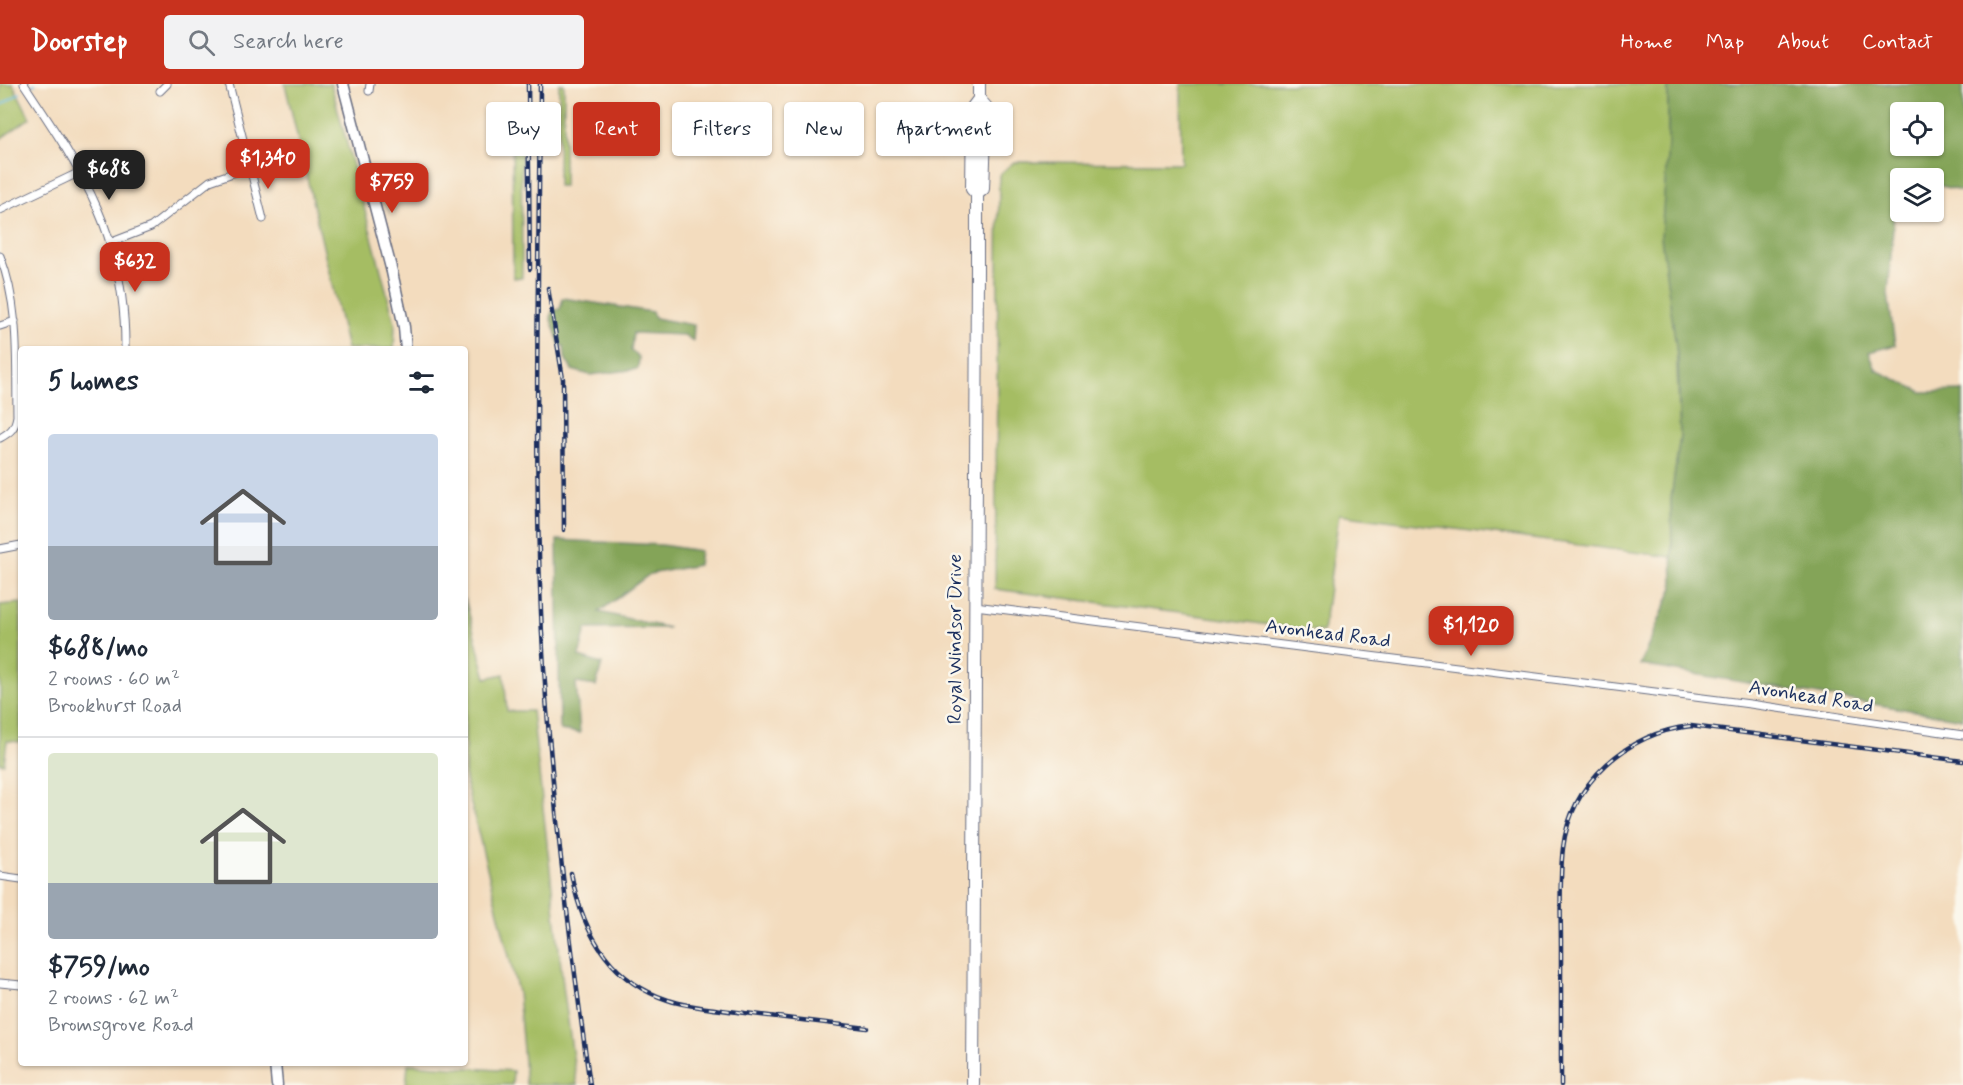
<!DOCTYPE html>
<html lang="en">
<head>
<meta charset="utf-8">
<style>
	body { margin:0; font-family:Mynerve,sans-serif; background:#f2f2f3; color:#1f2937; height:100vh; display:flex; flex-direction:column; font-size:22px; white-space:nowrap }
	* { box-sizing:border-box; margin:0 }
	p { font-size:20px; color:#747a83 }
	.icon { flex:none; width:33px; height:33px; fill:none; stroke:currentColor; stroke-width:2; stroke-linecap:round; stroke-linejoin:round }
	.map { position:relative; flex:1; overflow:hidden }
	.sheet { position:absolute; left:18px; top:262px; width:450px; height:720px; display:flex; flex-direction:column; background:#fff; border-radius:6px; box-shadow:0 2px 4px #0004 }
	.sheet>* { flex:none }
	.guide { position:absolute; left:486px; top:18px; width:570px; height:54px; display:flex; gap:12px }
	.fabs { position:absolute; left:1890px; top:18px; display:grid; gap:12px }
	.fabs a { display:grid; place-items:center; width:54px; height:54px; border-radius:6px; background:#fff; box-shadow:0 2px 4px #0004; font-size:30px }
	.price { position:absolute; translate:-50% -51px; padding:0 14px; border-radius:12px; background:#c8321e; color:#fff; font-size:20px; line-height:39px; filter:drop-shadow(0 2px 3px #0008) }
	.price::after { content:''; position:absolute; left:50%; top:36px; width:18px; height:14px; margin-left:-9px; background:inherit; clip-path:polygon(0 0,100% 0,50% 100%) }
	.price.active { background:#222; color:#fff }
	ul { padding:0; list-style:none }
	li { display:grid; align-content:center; gap:12px; height:318px; padding:0 30px }
	li+li { border-top:2px solid #e0e1e3 }
	li span { display:grid; place-items:center; height:186px; border-radius:6px; color:#555 }
	li>.icon { margin-inline-start:auto }
	span .icon { width:108px; height:108px; fill:#fffc; stroke-width:1 }
	li b { font-size:26px }
	h2 { display:flex; justify-content:space-between; align-items:center; height:72px; padding:0 30px; font-size:26px }
	.tag { padding:0 21px; border-radius:6px; background:#fff; box-shadow:0 2px 4px #0004; font-size:21px; line-height:54px }
	.tag.active { background:#c8321e; color:#fff }
	header { display:flex; align-items:center; gap:36px; box-sizing:border-box; height:84px; padding:0 30px; background:#c8321e; color:#fff }
	header strong { font-size:28px }
	nav { display:flex; gap:33px; margin-inline-start:auto; font-size:21px }
	.search { width:420px; height:54px; background:#f2f2f3; display:flex; align-items:center; gap:15px; box-sizing:border-box; padding:0 21px; border-radius:6px; color:#747a83; font-size:22px }
	.map>svg:first-child { display:block }
</style>
</head>
<body>
<header>
<strong>Doorstep</strong>
<div class="search"><svg class="icon" aria-label="search" viewBox="0 0 24 24"><circle cx="10" cy="10" r="6"/><path d="M15 15l6 6"/></svg>Search here</div>
<nav><a>Home</a><a>Map</a><a>About</a><a>Contact</a></nav>
</header>
<div class="map">
<svg width="1963" height="1001" viewBox="0 0 1963 1001">
	<rect width="100%" height="100%" fill="#fbf7ec"/>
	<filter id="ink" filterUnits="userSpaceOnUse"><feTurbulence type="fractalNoise" baseFrequency=".0167" numOctaves="2"/><feDisplacementMap in="SourceGraphic" scale="12" xChannelSelector="R" yChannelSelector="G"/><feConvolveMatrix kernelMatrix="1 2 1 2 8 2 1 2 1" color-interpolation-filters="sRGB"/></filter>
	<filter id="wash" filterUnits="userSpaceOnUse"><feTurbulence type="fractalNoise" baseFrequency=".008" numOctaves="4" result="noise"/><feDisplacementMap in="SourceGraphic" scale="24" xChannelSelector="R" yChannelSelector="G"/><feGaussianBlur stdDeviation="1.35" result="paint"/><feColorMatrix in="noise" values="0 0 0 0 0 0 0 0 0 0 0 0 0 0 0 0 0 1.4 0 .05"/><feComposite in="paint" operator="in"/></filter>
	<g filter="url(#wash)">
		<rect width="100%" height="100%" fill="#f3dcbe"/>
		<path fill="#a5bd63" stroke="#607660" stroke-width="1.5" d="M 0,0 L 13,0 L 30,34 L 0,55 Z
			M 285,0 L 331,0 L 395,239 L 394,265 L 347,265 Z
			M 559,0 L 564,0 L 564,102 L 558,102 Z
			M 1180,0 L 1668,0 L 1668,60 L 1680,353 L 1671,415 L 1672,473 L 1339,430 L 1323,548 L 995,505 L 999,91 L 1014,78 L 1181,79 Z
			M 512,23 L 521,23 L 522,194 L 513,194 Z
			M 465,515 L 486,594 L 504,590 L 507,627 L 532,627 L 564,909 L 577,1001 L 526,1001 L 518,908 L 465,696 Z
			M 21,519 L 21,658 L 7,657 L 4,680 L 0,679 L 0,521 Z
			M 408,980 L 513,987 L 512,1001 L 406,1001 Z"/>
		<path fill="#84a459" stroke="#506a5c" stroke-width="1.5" fill-rule="evenodd" d="M 1668,0 L 1963,0 L 1963,108 L 1934,100 L 1934,94 L 1897,92 L 1888,210 L 1895,261 L 1869,268 L 1876,286 L 1922,308 L 1963,307 L 1963,635 L 1640,581 L 1673,503 L 1671,415 L 1680,353 L 1678,277 L 1661,153 L 1668,60 ZM 1934,28 L 1934,62 L 1900,62 L 1900,28 Z
			M 563,214 L 652,228 L 655,234 L 694,241 L 693,257 L 684,251 L 633,249 L 631,267 L 639,273 L 638,285 L 590,291 L 572,286 L 565,274 L 564,262 L 560,261 L 551,236 L 552,227 L 560,225 Z
			M 557,456 L 662,461 L 700,467 L 698,481 L 650,490 L 599,528 L 669,544 L 586,545 L 579,573 L 602,580 L 596,602 L 576,599 L 580,649 L 560,646 Z"/>
		<g fill="none" stroke-linecap="round" stroke-linejoin="round">
			<path stroke="#63bae0" stroke-width="2" d="M 33,1 L 35,0
				M 0,22 L 20,9"/>
		</g>
	</g>
	<g filter="url(#ink)">
		<g fill="none" stroke-linecap="round" stroke-linejoin="round">
			<g stroke="#676c80" stroke-width="9">
				<path id="street" d="M 24,0 C 84,90 126,153 125,266
					M 229,0 L 263,135
					M 160,7 L 167,0
					M 369,7 L 370,0
					M 0,126 L 80,88
					M 112,158 L 151,143 L 210,97 L 250,83
					M 0,172 C 20,223 16,278 17,332 C 15,344 11,348 0,354
					M 0,242 L 15,237
					M 0,465 L 21,461
					M 975,522 L 1750,620 L 1963,651
					M 0,792 L 21,795
					M 0,899 L 21,901"/>
			</g>
			<g stroke="#676c80" stroke-width="13">
				<path id="secondary" d="M 343,0 L 392,188 L 404,243 L 406,266
					M 275,980 L 277,1001"/>
			</g>
			<g stroke="#676c80" stroke-width="14">
				<path id="primary" d="M 977,110 L 983,105 L 986,23 L 979,15
					M 973,1001 L 977,185 L 977,110 L 972,105 L 973,23 L 979,15 L 979,0"/>
			</g>
			<use href="#street" stroke="#fff" stroke-width="7"/>
			<use href="#secondary" stroke="#fff" stroke-width="10"/>
			<use href="#primary" stroke="#fff" stroke-width="12"/>
			<g stroke="#1b2f5e" stroke-width="4.5">
				<path id="rail" d="M 528,0 L 530,185
					M 540,0 C 539,183 533,367 542,550 C 550,701 569,851 590,1001
					M 548,204 L 563,295 L 564,446
					M 571,789 C 582,846 609,897 668,916 C 692,924 719,925 745,929 C 785,934 826,939 867,944
					M 1561,1001 C 1561,955 1561,910 1561,864 C 1561,831 1559,797 1563,764 C 1571,698 1627,649 1691,642 L 1963,677"/>
			</g>
			<use href="#rail" stroke="#fbf7ec" stroke-width="2" stroke-dasharray="7" stroke-linecap="butt"/>
		</g>
	</g>
	<g text-anchor="middle" dominant-baseline="central" stroke-width="5" stroke-linejoin="round" paint-order="stroke">
		<g font-size="20" fill="#1b2f5e" stroke="#fbf7ec">
			<text transform="translate(1328 550) rotate(7)">Avonhead Road</text>
			<text transform="translate(955 555) rotate(-90)">Royal Windsor Drive</text>
			<text transform="translate(1811 613) rotate(9)">Avonhead Road</text>
		</g>
	</g>
</svg>
<div class="fabs">
<a><svg class="icon" aria-label="locate" viewBox="0 0 24 24"><circle cx="12" cy="12" r="6"/><path d="M12 2v4M12 18v4M2 12h4M18 12h4"/></svg></a>
<a><svg class="icon" aria-label="layers" viewBox="0 0 24 24"><path d="M12 4l9 5-9 5-9-5zM3 14l9 5 9-5"/></svg></a>
</div>
<b class="price" style="left:268px;top:106px">$1,340</b>
<b class="price active" style="left:109px;top:117px">$688</b>
<b class="price" style="left:392px;top:130px">$759</b>
<b class="price" style="left:135px;top:209px">$632</b>
<b class="price" style="left:1471px;top:573px">$1,120</b>
<div class="guide">
<a class="tag">Buy</a>
<a class="tag active">Rent</a>
<a class="tag">Filters</a>
<a class="tag">New</a>
<a class="tag">Apartment</a>
</div>
<section class="sheet">
<h2>5 homes<svg class="icon" aria-label="filters" viewBox="0 0 24 24"><path d="M4 7h16M4 17h16"/><circle cx="9" cy="7" r="2"/><circle cx="15" cy="17" r="2"/></svg></h2>
<ul>
<li><span style="background:linear-gradient(#c9d6e8 60%,#9aa5b1 0)"><svg class="icon" aria-label="home" viewBox="0 0 24 24"><path d="M3 11l9-7 9 7M6 9v11h12V9"/></svg></span><div><b>$688/mo</b><p>2 rooms · 60 m²</p><p>Brookhurst Road</p></div></li>
<li><span style="background:linear-gradient(#dfe7d0 70%,#9aa5b1 0)"><svg class="icon" aria-label="home" viewBox="0 0 24 24"><path d="M3 11l9-7 9 7M6 9v11h12V9"/></svg></span><div><b>$759/mo</b><p>2 rooms · 62 m²</p><p>Bromsgrove Road</p></div></li>
</ul>
</section>
</div>
</body>
</html>
